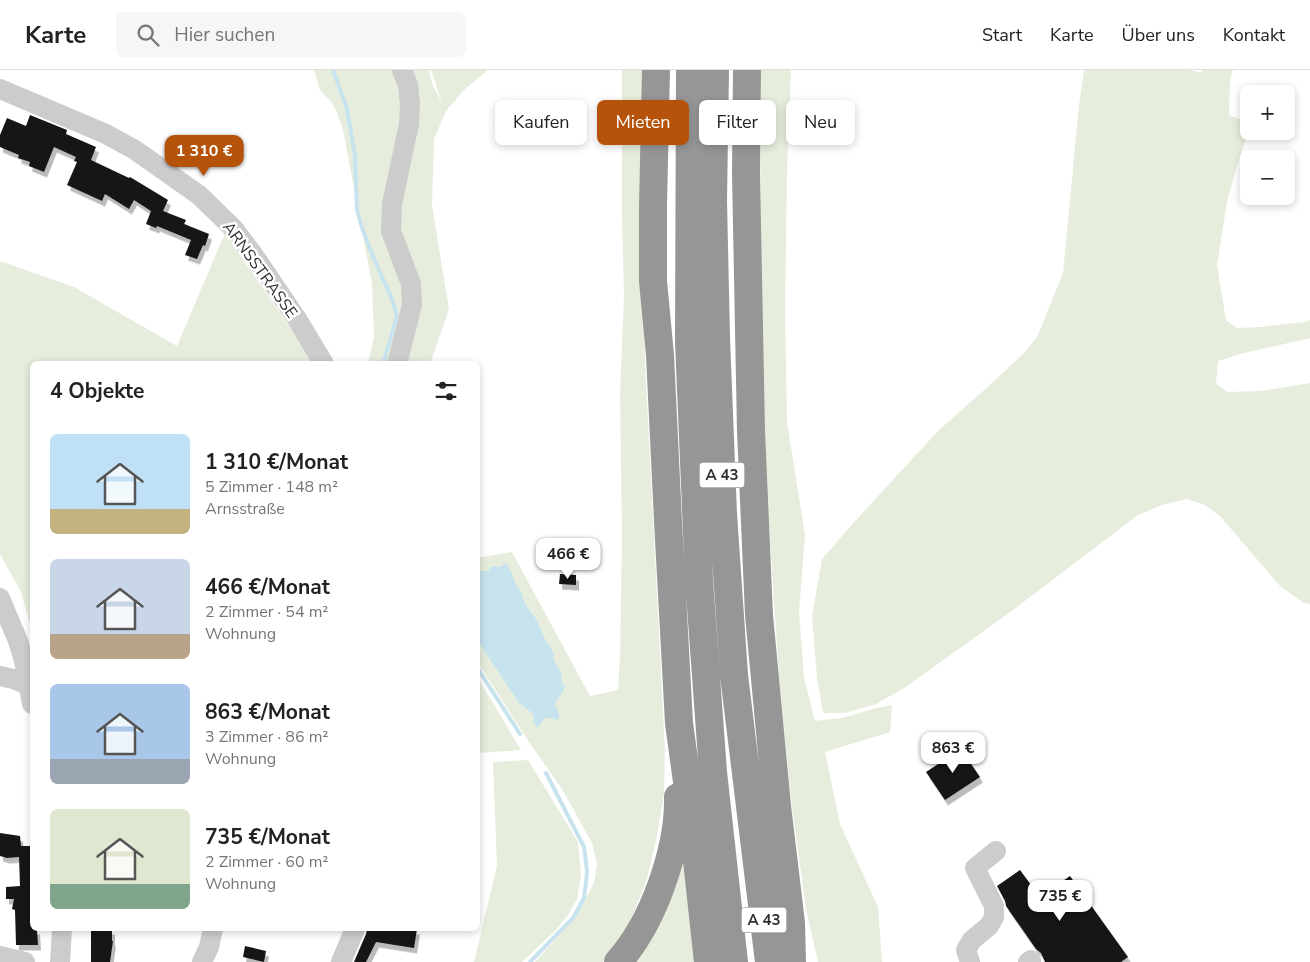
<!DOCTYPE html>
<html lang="de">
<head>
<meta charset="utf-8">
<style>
	body { margin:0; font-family:"Nunito Sans",sans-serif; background:#f6f6f6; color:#222; height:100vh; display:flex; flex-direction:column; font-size:19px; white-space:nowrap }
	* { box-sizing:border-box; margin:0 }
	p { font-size:16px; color:#767676 }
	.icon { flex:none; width:28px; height:28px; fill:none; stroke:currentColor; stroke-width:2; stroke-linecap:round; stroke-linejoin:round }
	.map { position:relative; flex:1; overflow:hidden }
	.side { position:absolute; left:30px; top:291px; width:450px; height:570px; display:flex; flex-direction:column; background:#fff; border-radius:8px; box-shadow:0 2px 8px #0003 }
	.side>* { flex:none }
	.top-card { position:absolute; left:495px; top:30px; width:475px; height:45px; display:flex; gap:10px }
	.fabs { position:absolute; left:1240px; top:15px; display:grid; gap:10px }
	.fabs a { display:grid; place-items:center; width:55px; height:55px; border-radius:8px; background:#fff; box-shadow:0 2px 8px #0003; font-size:25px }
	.price { position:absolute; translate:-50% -42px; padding:0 11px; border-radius:10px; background:#fff; color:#222; font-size:16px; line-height:32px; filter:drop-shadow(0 1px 2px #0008) }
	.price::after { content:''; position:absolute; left:50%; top:30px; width:15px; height:11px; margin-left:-8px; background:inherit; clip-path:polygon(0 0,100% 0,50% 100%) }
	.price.active { background:#b45309; color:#fff }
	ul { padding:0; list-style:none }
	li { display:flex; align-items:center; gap:15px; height:125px; padding:0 20px }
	li span { display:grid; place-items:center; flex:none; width:140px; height:100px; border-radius:8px; color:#555 }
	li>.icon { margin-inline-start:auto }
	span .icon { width:60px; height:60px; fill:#fffc; stroke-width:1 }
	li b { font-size:21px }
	h2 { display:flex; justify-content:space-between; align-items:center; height:60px; padding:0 20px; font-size:21px }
	.pill { padding:0 18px; border-radius:8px; background:#fff; box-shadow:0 2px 8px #0003; font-size:18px; line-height:45px }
	.pill.active { background:#b45309; color:#fff }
	header { display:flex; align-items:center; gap:30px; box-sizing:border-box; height:70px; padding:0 25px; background:#fff; border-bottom:1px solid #e0e0e0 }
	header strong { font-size:24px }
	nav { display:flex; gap:28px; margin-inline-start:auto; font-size:18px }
	.search { width:350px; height:45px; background:#f6f6f6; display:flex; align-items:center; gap:12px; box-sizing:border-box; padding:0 18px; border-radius:8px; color:#767676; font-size:19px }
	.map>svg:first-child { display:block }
</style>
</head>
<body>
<header>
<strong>Karte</strong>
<div class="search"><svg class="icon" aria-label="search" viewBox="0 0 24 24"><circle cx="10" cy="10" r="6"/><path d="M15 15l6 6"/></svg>Hier suchen</div>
<nav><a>Start</a><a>Karte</a><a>Über uns</a><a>Kontakt</a></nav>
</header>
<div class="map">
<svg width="1310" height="892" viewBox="0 0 1310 892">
	<defs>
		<filter id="shadow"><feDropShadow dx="3" dy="5.5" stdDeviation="0" flood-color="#0004"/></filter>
	</defs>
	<rect width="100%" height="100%" fill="#fff"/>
	<path fill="#e7eddc" d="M 314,0 L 429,0 L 433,16 L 442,32 L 431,0 L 488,0 L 464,20 L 446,41 L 434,69 L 432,135 L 449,239 L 430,294 L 368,294 L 374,267 L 372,214 L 343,60 L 337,43 L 332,33 L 320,20 Z
		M 622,0 L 643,0 L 642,157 L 645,292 L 665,680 L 664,724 L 656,771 L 646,812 L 624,866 L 603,892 L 535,892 L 575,848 L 594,813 L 597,794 L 592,773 L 562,719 L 529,672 L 478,593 L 478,488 L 512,482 L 590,626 L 618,620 L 620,588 L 622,467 L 620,324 L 624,225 L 622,145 Z
		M 761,0 L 791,0 L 787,103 L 785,242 L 787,352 L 805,465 L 799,542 L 804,607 L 815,651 L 842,648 L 876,638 L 892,635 L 890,662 L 825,682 L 840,754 L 878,837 L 882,892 L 818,892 L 806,839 L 791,730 L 779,606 L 767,424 L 764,350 L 760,175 Z
		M 1084,0 L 1190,0 L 1201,3 L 1202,0 L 1233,0 L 1230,11 L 1229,45 L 1249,53 L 1249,61 L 1238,92 L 1227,132 L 1217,195 L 1226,250 L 1237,258 L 1260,257 L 1304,252 L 1310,250 L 1310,268 L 1240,284 L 1218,291 L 1216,314 L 1228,322 L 1260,321 L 1310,313 L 1310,534 L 1304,533 L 1280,516 L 1220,446 L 1205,435 L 1187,429 L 1162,435 L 1138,445 L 1013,540 L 906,617 L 876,634 L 845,643 L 823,643 L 817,607 L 812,546 L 822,489 L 856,450 L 938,361 L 991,314 L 1027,280 L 1038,265 L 1063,203 L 1079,35 Z
		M 225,163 L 315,294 L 32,294 L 32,560 L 21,522 L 0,484 L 0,191 L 74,217 L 177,276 Z
		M 478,608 L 521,680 L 478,683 Z
		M 528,690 L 578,772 L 581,805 L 577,829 L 568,845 L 554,862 L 522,892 L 474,892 L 497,796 L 493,692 Z
		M 683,789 L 698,892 L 631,892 Z"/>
	<path fill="#c7e3ee" d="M 506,493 L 511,501 L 516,515 L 521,521 L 525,534 L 536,549 L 546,571 L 550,576 L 554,585 L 553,589 L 561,602 L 562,614 L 565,616 C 563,624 559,627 555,633 C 556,640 563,645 557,651 L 552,648 L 544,648 L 540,655 L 537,657 L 533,652 L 534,646 L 531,642 L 519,633 L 478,571 L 478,499 L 481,501 L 488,501 L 492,496 L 500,497 Z"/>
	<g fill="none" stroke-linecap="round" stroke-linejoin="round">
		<path stroke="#c7e3ee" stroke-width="4" d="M 333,0 L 347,39 L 355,86 L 357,140 L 362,158 L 374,189 L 392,229 L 397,246 L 383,294
			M 478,599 L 520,664
			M 530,892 L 573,848 L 584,828 L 586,812 L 587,801 L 584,777 L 546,703"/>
	</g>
	<path fill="#161616" filter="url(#shadow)" d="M 30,45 L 67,60 L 66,64 L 96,77 L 91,90 L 129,108 L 130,107 L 140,113 L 168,130 L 163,141 L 186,150 L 184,154 L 209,164 L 205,176 L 203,175 L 197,189 L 185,185 L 191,170 L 157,156 L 156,158 L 146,154 L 151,141 L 134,130 L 129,139 L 105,124 L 102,131 L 67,115 L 77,92 L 74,91 L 76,87 L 54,77 L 44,102 L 29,96 L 30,92 L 18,88 L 19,85 L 0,77 L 0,65 L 7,48 L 26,56 Z
		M 560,504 L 576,505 L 576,515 L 559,514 Z
		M 961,679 L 980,707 L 945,730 L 926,702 Z
		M 0,763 L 20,766 L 21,776 L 32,776 L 32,859 L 37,859 L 38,875 L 16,875 L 15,840 L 12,839 L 14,829 L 6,829 L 6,817 L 20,816 L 19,787 L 7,788 L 0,786 Z
		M 1020,800 L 1040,827 L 1070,806 L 1128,887 L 1121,892 L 1045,892 L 1041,883 L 1036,879 L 1006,836 L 1005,831 L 997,816 Z
		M 91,859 L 112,859 L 112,871 L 113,871 L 110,892 L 91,892 Z
		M 367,859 L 417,859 L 414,878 L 376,872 L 366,892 L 354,892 L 366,864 Z
		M 245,876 L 266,881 L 264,892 L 243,887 Z"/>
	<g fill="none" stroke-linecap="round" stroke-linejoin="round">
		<path stroke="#ccc" stroke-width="20" d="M 0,19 L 106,64 L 135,80 L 199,125 L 234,159 L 255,187 L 297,249 L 324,294
			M 397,294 L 412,235 L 411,214 L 391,161 L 392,134 L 409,54 L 410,34 L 408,15 L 402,0
			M 0,528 L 18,571 L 24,591 L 32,634
			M 0,606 L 13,609 L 28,615
			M 0,886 L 25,892
			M 60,892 L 62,859
			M 202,892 L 209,877 L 213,859
			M 341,892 L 355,859
			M 970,892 L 966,880 L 972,870 L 989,856 L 994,847 L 994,836 L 975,798 L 996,781
			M 1028,892 L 1031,890"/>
		<path stroke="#969696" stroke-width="28" d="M 656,0 L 653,136 L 653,211 L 660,285 L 668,451 L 679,653 L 694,763 L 708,892
			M 690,0 L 689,272 L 699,510 L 713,702 L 734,892
			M 715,0 L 713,131 L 716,268 L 723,444 L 734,605 L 769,892
			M 747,0 L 746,103 L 751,361 L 759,545 L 777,736 L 791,853 L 792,892
			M 618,892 C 653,853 679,780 678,727"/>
	</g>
	<g text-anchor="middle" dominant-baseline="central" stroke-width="5" stroke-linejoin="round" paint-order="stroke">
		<g fill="#fff" stroke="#6d6d6d" stroke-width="1">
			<rect x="699.5" y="392.5" width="45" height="25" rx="4"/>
			<rect x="741.5" y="837.5" width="45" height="25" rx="4"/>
		</g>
		<g font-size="15" font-weight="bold" fill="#2f2f2f">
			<text x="722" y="405">A 43</text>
			<text x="764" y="850">A 43</text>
		</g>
		<g font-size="16" fill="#2f2f2f" stroke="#fff">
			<text transform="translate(260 200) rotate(54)">ARNSSTRASSE</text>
		</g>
	</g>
</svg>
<div class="fabs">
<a>+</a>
<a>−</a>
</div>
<b class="price active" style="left:204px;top:107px">1 310 €</b>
<b class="price" style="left:568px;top:510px">466 €</b>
<b class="price" style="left:953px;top:704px">863 €</b>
<b class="price" style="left:1060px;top:852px">735 €</b>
<div class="top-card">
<a class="pill">Kaufen</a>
<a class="pill active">Mieten</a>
<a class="pill">Filter</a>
<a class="pill">Neu</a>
</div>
<section class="side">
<h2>4 Objekte<svg class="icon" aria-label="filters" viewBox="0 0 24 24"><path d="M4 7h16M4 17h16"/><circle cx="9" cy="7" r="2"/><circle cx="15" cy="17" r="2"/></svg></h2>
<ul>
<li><span style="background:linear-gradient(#bfe0f5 75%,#c2b280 0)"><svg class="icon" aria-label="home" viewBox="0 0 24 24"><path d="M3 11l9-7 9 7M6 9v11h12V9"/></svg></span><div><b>1 310 €/Monat</b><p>5 Zimmer · 148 m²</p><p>Arnsstraße</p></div></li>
<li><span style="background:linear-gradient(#c9d6e8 75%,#b9a48a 0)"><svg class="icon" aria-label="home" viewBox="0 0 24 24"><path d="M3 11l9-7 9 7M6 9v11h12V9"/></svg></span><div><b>466 €/Monat</b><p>2 Zimmer · 54 m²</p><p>Wohnung</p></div></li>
<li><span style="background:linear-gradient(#a9c7e8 75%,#9aa5b1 0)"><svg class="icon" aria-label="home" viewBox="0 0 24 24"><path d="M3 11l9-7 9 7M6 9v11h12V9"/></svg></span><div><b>863 €/Monat</b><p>3 Zimmer · 86 m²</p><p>Wohnung</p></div></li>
<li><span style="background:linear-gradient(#dfe7d0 75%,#7fa58c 0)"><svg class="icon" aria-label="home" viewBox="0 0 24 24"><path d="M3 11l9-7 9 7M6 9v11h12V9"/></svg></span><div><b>735 €/Monat</b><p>2 Zimmer · 60 m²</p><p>Wohnung</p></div></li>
</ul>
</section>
</div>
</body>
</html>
